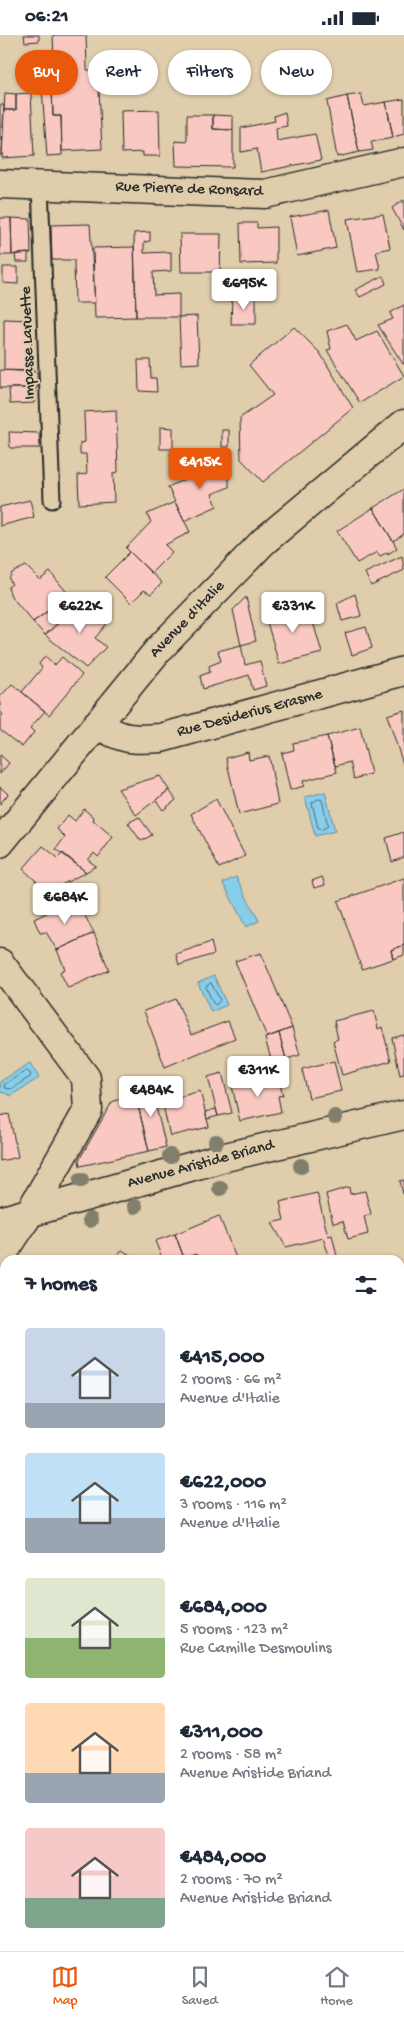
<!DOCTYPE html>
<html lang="en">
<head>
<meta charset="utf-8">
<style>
	body { margin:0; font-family:"Gochi Hand",sans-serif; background:#f2f2f3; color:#1f2937; height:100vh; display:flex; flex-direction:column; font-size:19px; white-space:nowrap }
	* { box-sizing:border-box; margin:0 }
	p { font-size:16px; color:#747a83 }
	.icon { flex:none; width:28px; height:28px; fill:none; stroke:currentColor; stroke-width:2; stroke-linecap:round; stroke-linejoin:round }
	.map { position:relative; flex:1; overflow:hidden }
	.sheet { position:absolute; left:0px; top:1220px; width:405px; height:696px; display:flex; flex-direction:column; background:#fff; border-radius:15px 15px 0 0; box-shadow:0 1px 4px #0004 }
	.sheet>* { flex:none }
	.hud { position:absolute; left:15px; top:15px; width:375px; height:45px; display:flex; gap:10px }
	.price { position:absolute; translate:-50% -42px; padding:0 11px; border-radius:5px; background:#fff; color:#222; font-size:16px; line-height:32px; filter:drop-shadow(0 1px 2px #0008) }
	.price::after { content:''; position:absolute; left:50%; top:30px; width:15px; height:11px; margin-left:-8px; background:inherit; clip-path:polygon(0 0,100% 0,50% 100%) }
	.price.current { background:#ea580c; color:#fff }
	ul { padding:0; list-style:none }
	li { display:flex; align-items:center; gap:15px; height:125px; padding:0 25px }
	li span { display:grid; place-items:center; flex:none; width:140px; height:100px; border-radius:5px; color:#555 }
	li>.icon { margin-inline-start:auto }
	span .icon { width:60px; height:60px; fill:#fffc; stroke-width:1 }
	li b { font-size:21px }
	h2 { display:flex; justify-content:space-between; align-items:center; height:60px; padding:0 25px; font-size:21px }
	.chip { padding:0 18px; border-radius:22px; background:#fff; box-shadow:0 1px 4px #0004; font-size:18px; line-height:45px }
	.chip.current { background:#ea580c; color:#fff }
	.status { display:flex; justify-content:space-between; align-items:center; height:35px; padding:0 25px; background:#fff; direction:ltr }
	.status svg { height:14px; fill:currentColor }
	.menu { display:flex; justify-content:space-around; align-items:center; height:70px; border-top:1px solid #e0e1e3; background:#fff; font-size:14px; color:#747a83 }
	.menu a { display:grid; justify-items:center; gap:2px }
	.menu .current { color:#ea580c }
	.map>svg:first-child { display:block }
</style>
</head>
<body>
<div class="status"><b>06:21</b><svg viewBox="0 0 49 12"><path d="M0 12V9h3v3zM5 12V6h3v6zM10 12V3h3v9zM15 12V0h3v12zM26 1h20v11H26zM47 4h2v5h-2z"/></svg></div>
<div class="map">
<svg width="404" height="1916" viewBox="0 0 404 1916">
	<rect width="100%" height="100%" fill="#dfcdab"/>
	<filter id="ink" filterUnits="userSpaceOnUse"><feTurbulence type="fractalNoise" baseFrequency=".02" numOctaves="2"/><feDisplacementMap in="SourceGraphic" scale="10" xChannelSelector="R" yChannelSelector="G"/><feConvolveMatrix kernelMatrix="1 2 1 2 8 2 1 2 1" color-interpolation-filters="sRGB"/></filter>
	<g filter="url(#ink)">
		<path fill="#88cde9" stroke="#638c9d" d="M 325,757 L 335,796 L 315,801 L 305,762 Z
			M 236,842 L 259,886 L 246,892 L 223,848 Z
			M 214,941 L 227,970 L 211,977 L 198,948 Z
			M 30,1028 L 39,1043 L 10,1061 L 8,1059 L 0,1057 L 1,1046 Z"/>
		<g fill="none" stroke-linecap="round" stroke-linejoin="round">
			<path stroke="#506c77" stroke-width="1" d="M 319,764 L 322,765 L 328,791 L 321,795 L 318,793 L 312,768 Z
				M 211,948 L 220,965 L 216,970 L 213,968 L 206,952 Z
				M 27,1036 L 31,1039 L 30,1042 L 11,1054 L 4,1053 L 5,1049 Z"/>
		</g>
		<path fill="#f9c9c1" stroke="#2b2b2b" d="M 24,0 L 39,0 L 39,6 L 25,7 Z
			M 53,0 L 86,0 L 87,35 L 98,35 L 102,114 L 62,116 L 61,81 L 53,81 L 52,52 L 55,52 Z
			M 52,52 L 53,81 L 61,81 L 62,120 L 47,121 L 42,53 Z
			M 5,58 L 16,59 L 16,75 L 4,75 Z
			M 31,58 L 34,121 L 2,123 L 4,75 L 16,75 L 16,59 Z
			M 361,59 L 364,71 L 386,67 L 393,103 L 371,107 L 373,115 L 359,117 L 347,61 Z
			M 347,61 L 359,117 L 337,122 L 327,66 Z
			M 404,64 L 404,99 L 393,102 L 386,67 Z
			M 0,70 L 4,70 L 2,120 L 0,120 Z
			M 159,75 L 160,121 L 143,121 L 143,117 L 122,118 L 121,76 Z
			M 285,77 L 287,91 L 276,93 L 277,106 L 315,99 L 321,125 L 261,137 L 257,114 L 241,117 L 241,93 L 275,86 L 274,81 Z
			M 187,80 L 213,80 L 213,94 L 233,95 L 233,132 L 176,131 L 175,106 L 187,107 Z
			M 213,80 L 233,81 L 233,95 L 213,94 Z
			M 404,165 L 404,195 L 392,173 Z
			M 329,175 L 336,213 L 297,221 L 290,182 Z
			M 383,179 L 390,213 L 376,216 L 380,234 L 357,237 L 347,184 Z
			M 0,183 L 11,183 L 12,220 L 0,220 Z
			M 11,183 L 30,184 L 31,218 L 12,220 Z
			M 240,188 L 257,188 L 257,193 L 276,192 L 276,228 L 241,229 Z
			M 90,189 L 95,268 L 75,268 L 74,225 L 52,225 L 51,190 Z
			M 150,197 L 150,206 L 144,207 L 144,218 L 171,217 L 171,236 L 153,237 L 154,260 L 179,259 L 179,282 L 136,282 L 134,198 Z
			M 180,199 L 221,199 L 220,237 L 181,237 Z
			M 134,212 L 136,282 L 95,283 L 93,213 Z
			M 28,218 L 28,227 L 16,227 L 15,219 Z
			M 3,232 L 18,232 L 18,249 L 3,248 Z
			M 383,241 L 386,249 L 360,262 L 355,255 Z
			M 256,260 L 256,289 L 231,289 L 232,264 Z
			M 404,270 L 404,329 L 403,329 L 378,290 L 393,284 L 390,278 Z
			M 197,281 L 199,328 L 181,329 L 179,282 Z
			M 4,284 L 30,285 L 33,336 L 4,335 Z
			M 347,289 L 356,306 L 377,296 L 404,341 L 360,368 L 327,315 L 331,314 L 327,296 Z
			M 294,292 L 320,318 L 353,373 L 263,447 L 241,424 L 240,383 L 273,360 L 249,330 Z
			M 138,325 L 150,325 L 151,343 L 156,343 L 157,357 L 139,356 Z
			M 0,335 L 37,337 L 37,353 L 0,353 Z
			M 9,353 L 35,353 L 34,368 L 10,369 Z
			M 116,375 L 118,437 L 113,438 L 114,467 L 79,469 L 78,440 L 87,439 L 86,419 L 80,419 L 80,408 L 85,407 L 84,377 Z
			M 160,392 L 173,393 L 173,414 L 160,414 Z
			M 222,395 L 229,395 L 229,412 L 222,412 Z
			M 9,397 L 39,398 L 40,413 L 10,413 Z
			M 229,424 L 229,452 L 212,459 L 217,471 L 184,486 L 168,452 Z
			M 404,454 L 404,499 L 393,506 L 373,473 Z
			M 30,465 L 34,482 L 0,491 L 0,472 Z
			M 175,467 L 190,497 L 165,510 L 172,517 L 151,538 L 126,513 L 151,487 L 147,479 Z
			M 373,473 L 397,513 L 388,519 L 388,517 L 380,521 L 377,517 L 357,528 L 337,496 Z
			M 130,517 L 162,548 L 151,559 L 144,555 L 131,568 L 105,542 Z
			M 402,521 L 404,535 L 371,551 L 365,538 Z
			M 26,531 L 40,545 L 50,537 L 69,560 L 33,587 L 11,561 L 8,552 L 12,549 L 9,544 L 12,538 Z
			M 355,559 L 361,581 L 342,586 L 337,568 Z
			M 246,562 L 256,606 L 241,610 L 233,575 Z
			M 79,569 L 87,575 L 93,571 L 110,585 L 95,603 L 106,612 L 86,633 L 45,600 Z
			M 55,571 L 64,583 L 45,600 L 33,587 Z
			M 281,573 L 282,578 L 309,573 L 322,618 L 279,629 L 264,576 Z
			M 366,592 L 372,613 L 352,620 L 345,598 Z
			M 241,610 L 245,630 L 260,626 L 266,651 L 253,655 L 249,640 L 203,654 L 200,641 L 210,637 L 209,631 L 221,626 L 218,616 Z
			M 45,621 L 55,630 L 62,622 L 82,640 L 49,680 L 22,657 L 42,633 L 39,629 Z
			M 12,649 L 45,676 L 30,693 L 34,697 L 22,712 L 0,695 L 0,683 L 3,680 L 0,676 L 0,662 Z
			M 404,675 L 404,732 L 387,680 Z
			M 360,692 L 371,739 L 354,744 L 350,727 L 335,731 L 327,701 Z
			M 327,701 L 337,737 L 303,746 L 304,751 L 290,755 L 282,718 L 294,715 L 293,708 Z
			M 248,717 L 249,725 L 269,721 L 278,769 L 239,779 L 226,723 Z
			M 0,720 L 9,728 L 0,739 Z
			M 160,741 L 169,755 L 136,780 L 118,754 Z
			M 0,752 L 8,759 L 0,769 Z
			M 169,755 L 176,765 L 163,775 L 156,765 Z
			M 216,764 L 245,821 L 219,833 L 191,779 Z
			M 84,774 L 94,783 L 93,785 L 113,802 L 98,822 L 94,818 L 88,825 L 96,831 L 86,837 L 56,814 L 65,802 L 57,794 L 68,780 L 75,786 Z
			M 139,782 L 152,800 L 141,806 L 128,788 Z
			M 404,797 L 404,822 L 392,827 L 386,803 Z
			M 43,811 L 58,823 L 63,818 L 86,837 L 48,857 L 23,834 Z
			M 322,842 L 325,850 L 314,853 L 312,846 Z
			M 404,843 L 404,910 L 391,915 L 393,924 L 362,934 L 338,866 Z
			M 76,864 L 94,898 L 57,915 L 46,897 L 40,898 L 34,884 Z
			M 94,898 L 109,935 L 68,953 L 60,937 L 65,934 L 57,915 Z
			M 211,907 L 214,919 L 179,930 L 176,919 Z
			M 404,910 L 404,920 L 393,924 L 391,915 Z
			M 261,918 L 292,993 L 267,1002 L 235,926 Z
			M 176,964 L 191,1000 L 228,986 L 235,1003 L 165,1032 L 144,976 Z
			M 374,976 L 378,994 L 382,992 L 391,1026 L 342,1040 L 333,1006 L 338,1004 L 334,986 Z
			M 292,993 L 300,1020 L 286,1024 L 279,998 Z
			M 279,998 L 286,1024 L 272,1028 L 265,1003 Z
			M 404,1000 L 404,1039 L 400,1040 L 392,1003 Z
			M 334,1026 L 341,1056 L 309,1063 L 302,1034 Z
			M 222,1038 L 232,1078 L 218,1081 L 208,1042 Z
			M 277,1040 L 283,1060 L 278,1061 L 281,1077 L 240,1086 L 232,1051 Z
			M 154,1050 L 159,1068 L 155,1068 L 166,1112 L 149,1116 L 135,1058 Z
			M 165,1055 L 168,1065 L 200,1056 L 209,1092 L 170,1101 L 162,1066 L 159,1068 L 156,1058 Z
			M 135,1058 L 149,1116 L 80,1131 L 79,1125 L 112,1067 Z
			M 216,1074 L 218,1081 L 207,1084 L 205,1077 Z
			M 9,1079 L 18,1122 L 0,1126 L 0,1081 Z
			M 404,1145 L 404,1163 L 400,1146 Z
			M 349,1152 L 350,1159 L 365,1156 L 371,1179 L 364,1181 L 368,1199 L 348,1204 L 343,1186 L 333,1188 L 326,1159 Z
			M 317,1158 L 328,1201 L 332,1200 L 337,1221 L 330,1223 L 323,1203 L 286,1212 L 272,1188 L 284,1185 L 280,1167 Z
			M 219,1181 L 236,1223 L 230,1225 L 199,1225 L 196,1219 L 184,1223 L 175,1199 Z
			M 175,1199 L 184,1223 L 163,1225 L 155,1206 Z
			M 122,1215 L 138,1225 L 115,1225 Z
			M 97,1221 L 103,1222 L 105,1225 L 92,1225 Z
			M 5,1253 L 5,1277 L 0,1274 L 0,1261 Z
			M 0,1291 L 5,1294 L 5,1353 L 0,1350 Z
			M 404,1384 L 404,1403 L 400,1397 L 400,1386 Z
			M 400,1507 L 404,1521 L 404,1561 L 400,1561 Z
			M 0,1534 L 5,1537 L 0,1545 Z
			M 5,1612 L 5,1652 L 0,1653 L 0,1615 Z
			M 404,1641 L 404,1685 L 400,1665 L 400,1642 Z
			M 5,1705 L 5,1740 L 0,1743 L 0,1707 Z
			M 404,1777 L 404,1793 L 401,1778 Z
			M 25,1911 L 227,1911 L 227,1916 L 26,1916 Z"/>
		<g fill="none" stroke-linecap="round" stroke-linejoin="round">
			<g stroke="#2b2b2b" stroke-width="19">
				<path id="service" d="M 40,150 L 52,465
					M 0,1876 L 5,1875"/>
			</g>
			<g stroke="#2b2b2b" stroke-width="31">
				<path id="minor" d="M 0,149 L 265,159 L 404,127
					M 97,689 C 122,705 132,705 161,703 L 404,636
					M 0,808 L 158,615 L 264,506 L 404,389
					M 0,928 L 86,1043 L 88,1075 L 29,1179 L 0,1223
					M 0,1186 L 221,1123 L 404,1080
					M 400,1602 L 404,1601
					M 0,1685 L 5,1684"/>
			</g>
			<use href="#service" stroke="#dfcdab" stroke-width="15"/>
			<use href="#minor" stroke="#dfcdab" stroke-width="28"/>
		</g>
		<g fill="#827e6c">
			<circle cx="335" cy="1082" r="8"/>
			<circle cx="216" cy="1107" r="8"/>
			<circle cx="170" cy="1121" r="8"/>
			<circle cx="301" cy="1131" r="8"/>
			<circle cx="81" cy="1145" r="8"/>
			<circle cx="220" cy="1153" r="8"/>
			<circle cx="135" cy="1171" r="8"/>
			<circle cx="90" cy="1185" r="8"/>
		</g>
	</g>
	<g text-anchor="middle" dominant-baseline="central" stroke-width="4" stroke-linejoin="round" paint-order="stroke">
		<g font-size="16" fill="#2b2b2b" stroke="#dfcdab">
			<text transform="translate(189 155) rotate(2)">Rue Pierre de Ronsard</text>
			<text transform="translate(29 308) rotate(-92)">Impasse Laruette</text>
			<text transform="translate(188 585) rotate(-46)">Avenue d'Italie</text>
			<text transform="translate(250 679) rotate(-15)">Rue Desiderius Erasme</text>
			<text transform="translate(201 1130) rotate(-15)">Avenue Aristide Briand</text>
		</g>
	</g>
</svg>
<b class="price" style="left:244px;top:276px">€695K</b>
<b class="price current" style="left:200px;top:455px">€415K</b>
<b class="price" style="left:80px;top:599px">€622K</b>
<b class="price" style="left:293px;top:599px">€331K</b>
<b class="price" style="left:65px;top:890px">€684K</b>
<b class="price" style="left:258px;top:1063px">€311K</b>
<b class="price" style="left:151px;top:1083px">€484K</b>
<div class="hud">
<a class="chip current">Buy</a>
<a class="chip">Rent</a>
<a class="chip">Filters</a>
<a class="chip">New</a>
</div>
<section class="sheet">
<h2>7 homes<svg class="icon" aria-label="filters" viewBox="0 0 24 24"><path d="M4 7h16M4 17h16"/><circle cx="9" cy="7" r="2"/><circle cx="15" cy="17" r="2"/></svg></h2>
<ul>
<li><span style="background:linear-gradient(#c9d6e8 75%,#9aa5b1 0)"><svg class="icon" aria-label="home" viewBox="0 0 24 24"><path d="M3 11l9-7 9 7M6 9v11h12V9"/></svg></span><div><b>€415,000</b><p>2 rooms · 66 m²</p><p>Avenue d'Italie</p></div></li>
<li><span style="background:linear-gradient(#bfe0f5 65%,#9aa5b1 0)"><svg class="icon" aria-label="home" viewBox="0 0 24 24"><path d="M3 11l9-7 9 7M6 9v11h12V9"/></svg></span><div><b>€622,000</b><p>3 rooms · 116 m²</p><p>Avenue d'Italie</p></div></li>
<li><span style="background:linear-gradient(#dfe7d0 60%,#8fb573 0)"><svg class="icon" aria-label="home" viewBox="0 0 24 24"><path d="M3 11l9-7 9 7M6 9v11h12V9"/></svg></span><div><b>€684,000</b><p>5 rooms · 123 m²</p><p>Rue Camille Desmoulins</p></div></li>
<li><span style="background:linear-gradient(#ffd9b3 70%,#9aa5b1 0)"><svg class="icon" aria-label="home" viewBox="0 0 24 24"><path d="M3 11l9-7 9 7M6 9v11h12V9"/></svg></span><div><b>€311,000</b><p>2 rooms · 58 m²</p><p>Avenue Aristide Briand</p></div></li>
<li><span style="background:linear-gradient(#f6c9c9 70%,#7fa58c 0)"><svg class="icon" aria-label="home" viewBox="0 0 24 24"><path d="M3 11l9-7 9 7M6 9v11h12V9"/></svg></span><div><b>€484,000</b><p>2 rooms · 70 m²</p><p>Avenue Aristide Briand</p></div></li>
</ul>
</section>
</div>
<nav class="menu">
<a class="current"><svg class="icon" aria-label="map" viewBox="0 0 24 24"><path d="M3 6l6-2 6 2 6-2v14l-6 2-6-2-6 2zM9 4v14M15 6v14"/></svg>Map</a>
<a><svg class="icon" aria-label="saved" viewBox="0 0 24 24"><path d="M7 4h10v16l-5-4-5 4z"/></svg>Saved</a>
<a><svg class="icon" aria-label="home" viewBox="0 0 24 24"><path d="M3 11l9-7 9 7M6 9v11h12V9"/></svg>Home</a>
</nav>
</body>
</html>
